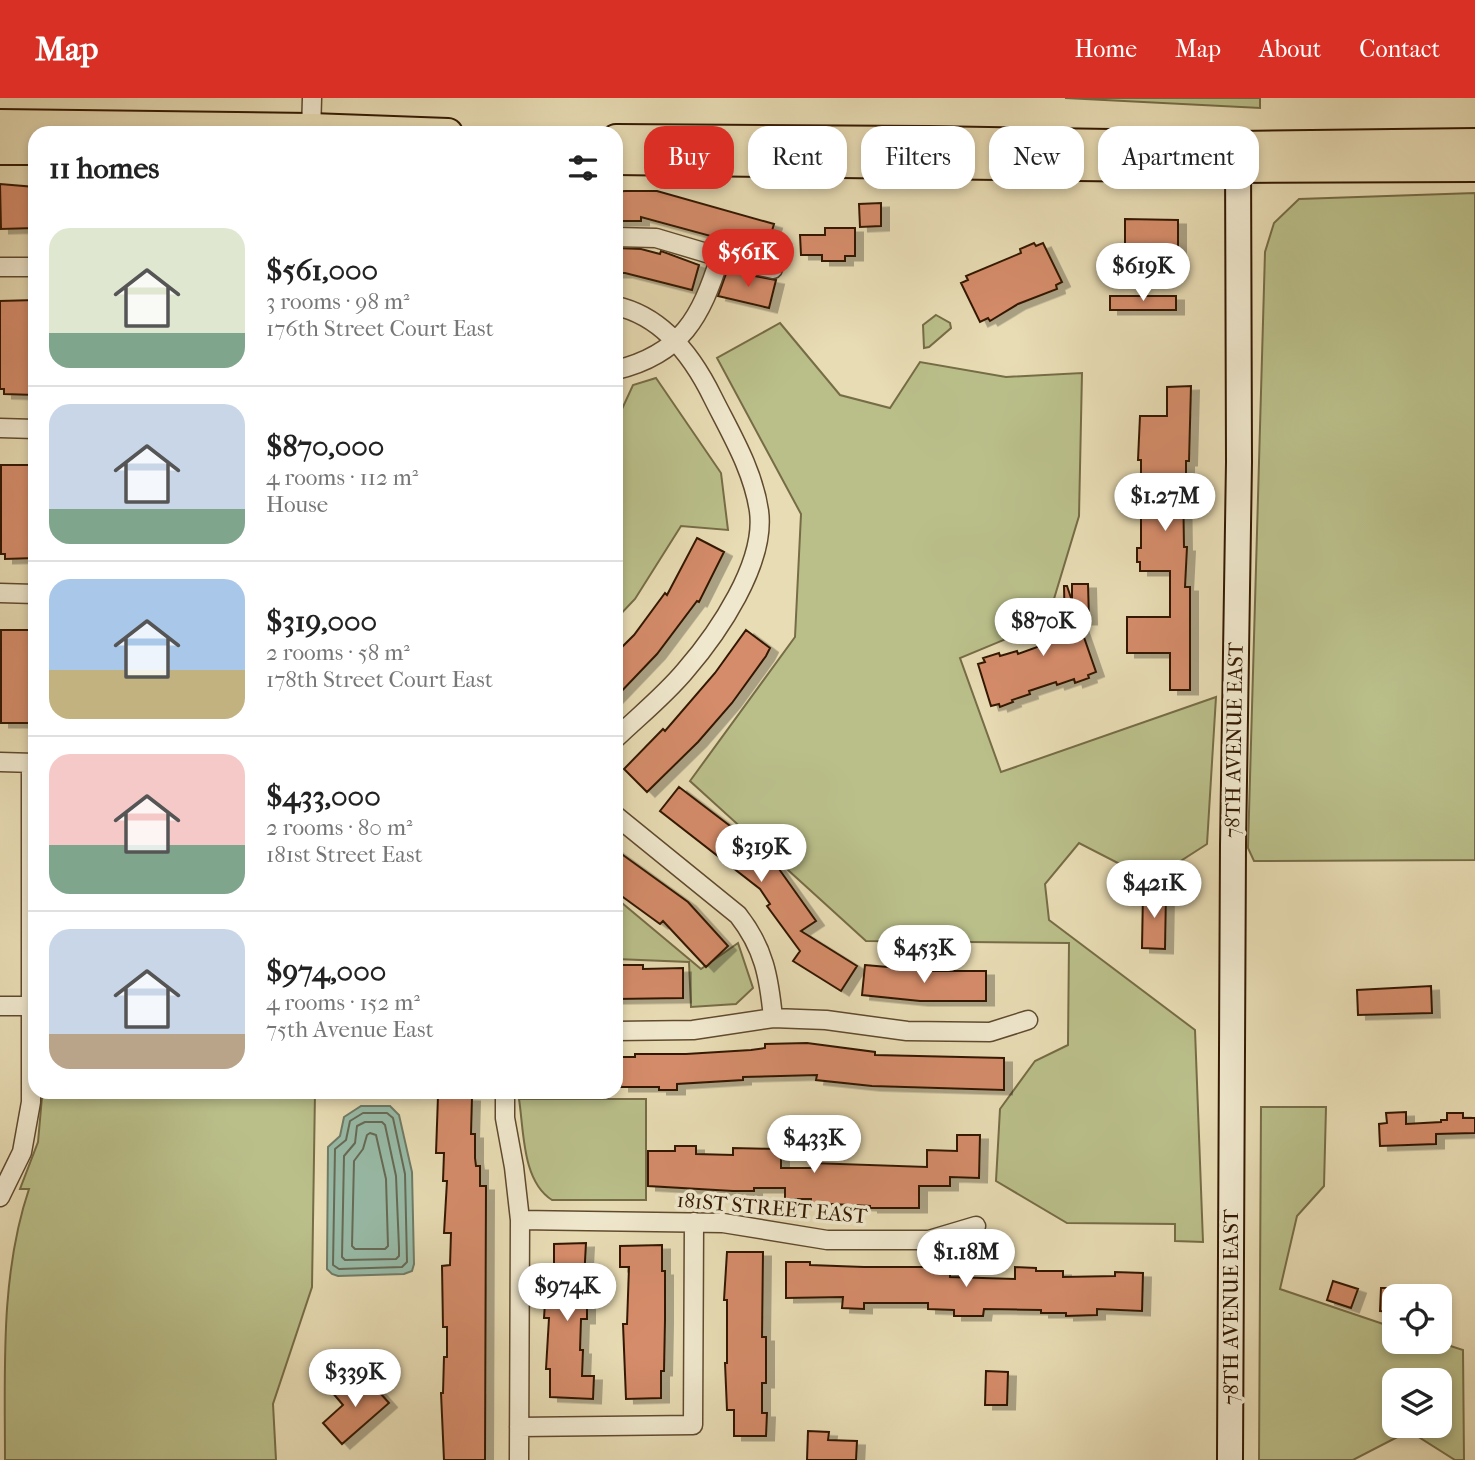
<!DOCTYPE html>
<html lang="en">
<head>
<meta charset="utf-8">
<style>
	body { margin:0; font-family:"IM FELL French Canon",serif; background:#f6f6f6; color:#222; height:100vh; display:flex; flex-direction:column; font-size:26px; white-space:nowrap }
	* { box-sizing:border-box; margin:0 }
	p { font-size:23px; color:#767676 }
	.icon { flex:none; width:38px; height:38px; fill:none; stroke:currentColor; stroke-width:2; stroke-linecap:round; stroke-linejoin:round }
	.map { position:relative; flex:1; overflow:hidden }
	.drawer { position:absolute; left:28px; top:28px; width:595px; height:973px; display:flex; flex-direction:column; background:#fff; border-radius:21px; box-shadow:0 4px 10px #0003 }
	.drawer>* { flex:none }
	.guide { position:absolute; left:644px; top:28px; width:665px; height:63px; display:flex; gap:14px }
	.controls { position:absolute; left:1382px; top:1186px; display:grid; gap:14px }
	.controls a { display:grid; place-items:center; width:70px; height:70px; border-radius:14px; background:#fff; box-shadow:0 4px 10px #0003; font-size:35px }
	.price { position:absolute; translate:-50% -60px; padding:0 16px; border-radius:24px; background:#fff; color:#222; font-size:23px; line-height:46px; filter:drop-shadow(0 2px 4px #0008) }
	.price::after { content:''; position:absolute; left:50%; top:42px; width:21px; height:16px; margin-left:-10px; background:inherit; clip-path:polygon(0 0,100% 0,50% 100%) }
	.price.current { background:#d93025; color:#fff }
	ul { padding:0; list-style:none }
	li { display:flex; align-items:center; gap:21px; height:175px; padding:0 21px }
	li+li { border-top:2px solid #e0e0e0 }
	li span { display:grid; place-items:center; flex:none; width:196px; height:140px; border-radius:21px; color:#555 }
	li>.icon { margin-inline-start:auto }
	span .icon { width:84px; height:84px; fill:#fffc; stroke-width:1 }
	li b { font-size:30px }
	h2 { display:flex; justify-content:space-between; align-items:center; height:84px; padding:0 21px; font-size:30px }
	.tag { padding:0 24px; border-radius:21px; background:#fff; box-shadow:0 4px 10px #0003; font-size:24px; line-height:63px }
	.tag.current { background:#d93025; color:#fff }
	header { display:flex; align-items:center; gap:42px; box-sizing:border-box; height:98px; padding:0 35px; background:#d93025; color:#fff }
	header strong { font-size:33px }
	nav { display:flex; gap:38px; margin-inline-start:auto; font-size:24px }
	.map>svg:first-child { display:block }
</style>
</head>
<body>
<header>
<strong>Map</strong>
<nav><a>Home</a><a>Map</a><a>About</a><a>Contact</a></nav>
</header>
<div class="map">
<svg width="1475" height="1362" viewBox="0 0 1475 1362">
	<defs>
		<filter id="shadow"><feDropShadow dx="8" dy="4.5" stdDeviation="0" flood-color="#0004"/></filter>
	</defs>
	<rect width="100%" height="100%" fill="#e8dcb4"/>
	<filter id="stains"><feTurbulence type="fractalNoise" baseFrequency=".00286" numOctaves="4"/><feColorMatrix values="0 0 0 0 .2 0 0 0 0 .09 0 0 0 0 .02 0 0 0 .5 -.17"/></filter>
	<radialGradient id="worn" r=".72"><stop offset=".6" stop-color="#630" stop-opacity="0"/><stop offset="1" stop-color="#630" stop-opacity=".3"/></radialGradient>
	<path fill="#babf8a" stroke="#766c46" stroke-width="2" fill-rule="evenodd" d="M 1065,0 L 1260,0 L 1260,10 Z
		M 1475,95 L 1475,762 L 1254,763 L 1248,750 L 1265,154 L 1274,125 L 1299,101 Z
		M 936,217 L 950,225 L 951,230 L 929,249 L 924,250 L 923,227 Z
		M 780,225 L 840,297 L 890,310 L 920,264 L 1006,279 L 1082,275 L 1079,418 L 1047,524 L 960,560 L 1001,674 L 1216,599 L 1207,746 L 1151,782 L 1079,745 L 1045,786 L 1049,822 L 1195,932 L 1203,1144 L 1175,1143 L 1175,1126 L 1067,1125 L 996,1083 L 1000,1011 L 1035,963 L 1068,947 L 1069,845 L 866,843 L 690,683 L 795,539 L 801,416 L 717,260 Z
		M 656,280 L 721,375 L 728,432 L 681,428 L 635,501 L 616,521 L 616,324 L 633,287 Z
		M 616,800 L 701,871 L 738,845 L 753,890 L 736,906 L 691,909 L 689,864 L 616,861 Z
		M 123,994 L 315,994 L 312,1189 L 273,1306 L 276,1362 L 5,1362 C 5,1272 0,1177 29,1091 L 20,1091 L 38,1044 L 42,999 L 121,998 Z
		M 519,1001 L 646,1001 L 646,1102 L 552,1102 C 522,1083 524,1033 519,1001 Z
		M 1261,1009 L 1326,1009 L 1324,1088 L 1297,1118 L 1280,1191 L 1395,1230 L 1395,1244 L 1438,1244 L 1463,1252 L 1464,1362 L 1455,1362 L 1409,1333 L 1353,1362 L 1259,1362 ZM 1395,1283 L 1440,1283 L 1440,1328 L 1395,1328 Z"/>
	<path fill="#98bca9" stroke="#707b66" stroke-width="2" d="M 361,1008 L 390,1008 L 399,1017 L 412,1074 L 414,1166 L 412,1173 L 404,1176 L 338,1178 L 332,1176 L 327,1171 L 328,1049 L 340,1038 L 344,1019 Z"/>
	<g fill="none" stroke-linecap="round" stroke-linejoin="round">
		<path stroke="#666a55" stroke-width="2" d="M 363,1015 L 387,1015 L 393,1020 L 405,1076 L 407,1164 L 402,1169 L 339,1171 L 333,1167 L 335,1051 L 346,1042 L 350,1023 Z
			M 365,1024 L 382,1024 L 385,1027 L 396,1078 L 399,1150 L 399,1158 L 396,1161 L 345,1162 L 342,1159 L 344,1058 L 355,1045 L 357,1028 Z
			M 370,1035 L 376,1037 L 386,1081 L 388,1148 L 385,1151 L 355,1151 L 352,1148 L 354,1063 L 363,1051 L 367,1037 Z"/>
	</g>
	<path fill="#d58c6a" stroke="#331901" stroke-width="2" filter="url(#shadow)" d="M 0,86 L 35,89 L 35,130 L 1,131 Z
		M 625,93 L 657,93 L 774,126 L 766,153 L 641,119 L 641,123 L 616,123 L 616,94 Z
		M 881,105 L 881,128 L 860,129 L 859,106 Z
		M 1125,121 L 1178,122 L 1178,154 L 1125,153 Z
		M 825,130 L 855,130 L 855,158 L 845,158 L 845,163 L 822,163 L 822,157 L 801,157 L 800,137 L 825,137 Z
		M 1034,145 L 1036,148 L 1043,145 L 1062,184 L 1056,187 L 1057,191 L 1018,206 L 990,223 L 988,220 L 980,224 L 961,185 L 968,182 L 966,178 L 1021,155 L 1020,151 Z
		M 616,150 L 641,151 L 660,156 L 661,153 L 699,167 L 692,192 L 625,175 L 616,175 Z
		M 727,173 L 776,182 L 769,210 L 718,198 Z
		M 1110,198 L 1176,198 L 1176,212 L 1110,212 Z
		M 35,202 L 35,297 L 4,296 L 4,291 L 0,291 L 0,203 Z
		M 1191,288 L 1189,363 L 1186,363 L 1186,382 L 1183,382 L 1184,449 L 1187,449 L 1185,489 L 1190,489 L 1190,592 L 1170,592 L 1170,555 L 1127,555 L 1127,519 L 1170,519 L 1170,473 L 1140,473 L 1140,464 L 1137,464 L 1137,450 L 1141,450 L 1141,408 L 1143,408 L 1143,381 L 1141,381 L 1141,362 L 1138,362 L 1140,318 L 1167,318 L 1167,289 Z
		M 1,367 L 35,367 L 35,460 L 5,461 L 5,456 L 1,456 Z
		M 697,440 L 724,454 L 699,504 L 697,503 L 657,556 L 616,599 L 616,555 L 634,537 L 665,495 L 667,497 Z
		M 1072,486 L 1088,486 L 1089,522 L 1078,522 L 1096,574 L 1088,577 L 1089,580 L 1075,585 L 1074,581 L 1057,587 L 1056,584 L 1029,593 L 1030,596 L 1012,602 L 1013,604 L 1000,609 L 999,606 L 991,608 L 978,566 L 985,564 L 983,560 L 999,555 L 1000,558 L 1017,553 L 1018,556 L 1043,547 L 1042,545 L 1059,539 L 1058,536 L 1065,534 L 1064,488 L 1067,488 L 1072,503 Z
		M 1,532 L 35,532 L 34,625 L 1,625 Z
		M 746,532 L 770,550 L 766,558 L 732,605 L 698,644 L 647,694 L 624,671 L 663,631 L 665,633 L 715,575 Z
		M 679,689 L 775,762 L 774,764 L 816,823 L 801,833 L 857,868 L 841,893 L 793,863 L 800,853 L 767,808 L 770,806 L 760,791 L 660,713 Z
		M 616,752 L 688,804 L 728,848 L 706,869 L 663,823 L 660,826 L 616,794 Z
		M 1143,794 L 1166,794 L 1165,851 L 1142,850 Z
		M 616,867 L 643,867 L 643,871 L 683,870 L 683,900 L 616,901 Z
		M 865,867 L 933,873 L 986,873 L 986,903 L 920,903 L 862,897 Z
		M 1431,888 L 1432,915 L 1358,917 L 1357,892 Z
		M 807,945 L 875,954 L 875,957 L 1004,960 L 1004,992 L 872,988 L 816,982 L 817,977 L 743,979 L 743,982 L 677,986 L 677,992 L 659,992 L 659,989 L 621,989 L 621,959 L 635,959 L 635,956 L 686,956 L 751,952 L 765,950 L 765,946 Z
		M 438,998 L 472,999 L 471,1036 L 475,1036 L 475,1060 L 476,1068 L 480,1068 L 480,1088 L 486,1088 L 485,1362 L 444,1362 L 441,1295 L 443,1295 L 444,1259 L 447,1259 L 447,1229 L 443,1229 L 442,1168 L 450,1167 L 451,1135 L 444,1135 L 447,1083 L 443,1083 L 444,1055 L 436,1055 Z
		M 1406,1014 L 1406,1026 L 1441,1024 L 1441,1022 L 1447,1022 L 1447,1015 L 1463,1015 L 1463,1020 L 1475,1020 L 1475,1035 L 1436,1036 L 1436,1046 L 1380,1048 L 1379,1026 L 1387,1025 L 1386,1015 Z
		M 957,1037 L 980,1037 L 979,1080 L 950,1079 L 950,1088 L 919,1088 L 919,1110 L 870,1110 L 870,1108 L 811,1105 L 811,1101 L 785,1101 L 785,1090 L 754,1090 L 754,1093 L 733,1093 L 648,1088 L 648,1053 L 675,1053 L 675,1048 L 696,1048 L 696,1056 L 733,1057 L 733,1050 L 781,1051 L 781,1070 L 811,1070 L 811,1065 L 927,1069 L 927,1052 L 957,1053 Z
		M 586,1145 L 583,1200 L 587,1200 L 587,1221 L 581,1221 L 580,1252 L 583,1252 L 582,1278 L 594,1278 L 593,1301 L 550,1299 L 550,1271 L 546,1271 L 549,1220 L 544,1220 L 547,1174 L 554,1175 L 554,1146 Z
		M 662,1147 L 662,1173 L 665,1173 L 665,1222 L 664,1273 L 661,1273 L 661,1300 L 626,1301 L 623,1226 L 627,1226 L 629,1169 L 620,1169 L 620,1148 Z
		M 727,1154 L 763,1154 L 762,1239 L 766,1239 L 766,1285 L 762,1285 L 762,1315 L 767,1315 L 766,1338 L 734,1338 L 734,1312 L 727,1312 L 725,1265 L 727,1265 L 727,1202 L 724,1202 Z
		M 786,1164 L 810,1164 L 810,1167 L 864,1169 L 950,1169 L 950,1179 L 1015,1181 L 1015,1169 L 1036,1170 L 1036,1173 L 1063,1173 L 1063,1179 L 1115,1178 L 1115,1174 L 1143,1175 L 1142,1213 L 1097,1211 L 1097,1217 L 1066,1218 L 1066,1215 L 1041,1215 L 1041,1212 L 984,1211 L 983,1218 L 954,1218 L 954,1212 L 928,1211 L 928,1205 L 864,1205 L 864,1211 L 842,1210 L 843,1199 L 786,1200 Z
		M 1333,1183 L 1358,1191 L 1351,1210 L 1327,1202 Z
		M 1381,1190 L 1395,1190 L 1395,1214 L 1380,1213 Z
		M 986,1273 L 1008,1274 L 1007,1307 L 985,1307 Z
		M 365,1278 L 389,1305 L 342,1346 L 323,1325 L 343,1307 L 332,1294 L 344,1284 L 350,1291 Z
		M 808,1333 L 829,1334 L 828,1342 L 857,1343 L 856,1362 L 807,1362 Z"/>
	<g fill="none" stroke-linecap="round" stroke-linejoin="round">
		<g stroke="#604a2e" stroke-width="21">
			<path id="street" d="M 311,35 L 312,0
				M 616,139 L 656,140 L 720,159 L 773,171
				M 0,169 L 35,169
				M 616,208 C 662,218 693,259 713,300 C 731,336 753,372 759,413 C 766,465 718,535 685,573 C 665,597 639,618 616,640
				M 616,272 C 682,256 701,219 720,159
				M 0,330 L 35,331
				M 0,495 L 35,496
				M 0,664 L 35,665
				M 616,718 L 738,817 C 764,850 769,879 773,920
				M 0,908 L 30,908
				M 616,933 L 693,932 L 773,920 L 826,922 L 907,933 L 990,934 L 1028,922
				M 505,994 L 505,1020 L 514,1069 L 520,1122 L 519,1362
				M 0,1099 L 22,1054 L 31,1004 L 31,665
				M 520,1122 L 723,1125 L 827,1142 L 929,1142 L 976,1128
				M 519,1329 L 693,1327 L 694,1124"/>
		</g>
		<g stroke="#331901" stroke-width="28">
			<path id="secondary" d="M 1230,1362 L 1233,747 L 1239,364 L 1238,52"/>
		</g>
		<g stroke="#331901" stroke-width="32">
			<path id="primary" d="M 0,26 L 311,30 L 448,35
				M 616,41 L 929,43 L 1238,48 L 1475,45
				M 0,52 L 35,52
				M 616,62 L 1238,70 L 1475,69"/>
		</g>
		<use href="#street" stroke="#f0e8ce" stroke-width="18"/>
		<use href="#secondary" stroke="#f0e8ce" stroke-width="24"/>
		<use href="#primary" stroke="#e8dcb4" stroke-width="28"/>
	</g>
	<g text-anchor="middle" dominant-baseline="central" stroke-width="7" stroke-linejoin="round" paint-order="stroke">
		<g font-size="21" fill="#331901" stroke="#f0e8ce">
			<text transform="translate(1234 642) rotate(-89)">78TH AVENUE EAST</text>
			<text transform="translate(772 1110) rotate(5)">181ST STREET EAST</text>
			<text transform="translate(1231 1209) rotate(-90)">78TH AVENUE EAST</text>
		</g>
	</g>
	<rect width="100%" height="100%" filter="url(#stains)"/>
	<rect width="100%" height="100%" fill="url(#worn)"/>
</svg>
<div class="controls">
<a><svg class="icon" aria-label="locate" viewBox="0 0 24 24"><circle cx="12" cy="12" r="6"/><path d="M12 2v4M12 18v4M2 12h4M18 12h4"/></svg></a>
<a><svg class="icon" aria-label="layers" viewBox="0 0 24 24"><path d="M12 4l9 5-9 5-9-5zM3 14l9 5 9-5"/></svg></a>
</div>
<b class="price current" style="left:748px;top:191px">$561K</b>
<b class="price" style="left:1143px;top:205px">$619K</b>
<b class="price" style="left:1165px;top:435px">$1.27M</b>
<b class="price" style="left:1043px;top:560px">$870K</b>
<b class="price" style="left:761px;top:786px">$319K</b>
<b class="price" style="left:1154px;top:822px">$421K</b>
<b class="price" style="left:924px;top:887px">$453K</b>
<b class="price" style="left:814px;top:1077px">$433K</b>
<b class="price" style="left:966px;top:1191px">$1.18M</b>
<b class="price" style="left:567px;top:1225px">$974K</b>
<b class="price" style="left:355px;top:1311px">$339K</b>
<div class="guide">
<a class="tag current">Buy</a>
<a class="tag">Rent</a>
<a class="tag">Filters</a>
<a class="tag">New</a>
<a class="tag">Apartment</a>
</div>
<section class="drawer">
<h2>11 homes<svg class="icon" aria-label="filters" viewBox="0 0 24 24"><path d="M4 7h16M4 17h16"/><circle cx="9" cy="7" r="2"/><circle cx="15" cy="17" r="2"/></svg></h2>
<ul>
<li><span style="background:linear-gradient(#dfe7d0 75%,#7fa58c 0)"><svg class="icon" aria-label="home" viewBox="0 0 24 24"><path d="M3 11l9-7 9 7M6 9v11h12V9"/></svg></span><div><b>$561,000</b><p>3 rooms · 98 m²</p><p>176th Street Court East</p></div></li>
<li><span style="background:linear-gradient(#c9d6e8 75%,#7fa58c 0)"><svg class="icon" aria-label="home" viewBox="0 0 24 24"><path d="M3 11l9-7 9 7M6 9v11h12V9"/></svg></span><div><b>$870,000</b><p>4 rooms · 112 m²</p><p>House</p></div></li>
<li><span style="background:linear-gradient(#a9c7e8 65%,#c2b280 0)"><svg class="icon" aria-label="home" viewBox="0 0 24 24"><path d="M3 11l9-7 9 7M6 9v11h12V9"/></svg></span><div><b>$319,000</b><p>2 rooms · 58 m²</p><p>178th Street Court East</p></div></li>
<li><span style="background:linear-gradient(#f6c9c9 65%,#7fa58c 0)"><svg class="icon" aria-label="home" viewBox="0 0 24 24"><path d="M3 11l9-7 9 7M6 9v11h12V9"/></svg></span><div><b>$433,000</b><p>2 rooms · 80 m²</p><p>181st Street East</p></div></li>
<li><span style="background:linear-gradient(#c9d6e8 75%,#b9a48a 0)"><svg class="icon" aria-label="home" viewBox="0 0 24 24"><path d="M3 11l9-7 9 7M6 9v11h12V9"/></svg></span><div><b>$974,000</b><p>4 rooms · 152 m²</p><p>75th Avenue East</p></div></li>
</ul>
</section>
</div>
</body>
</html>
